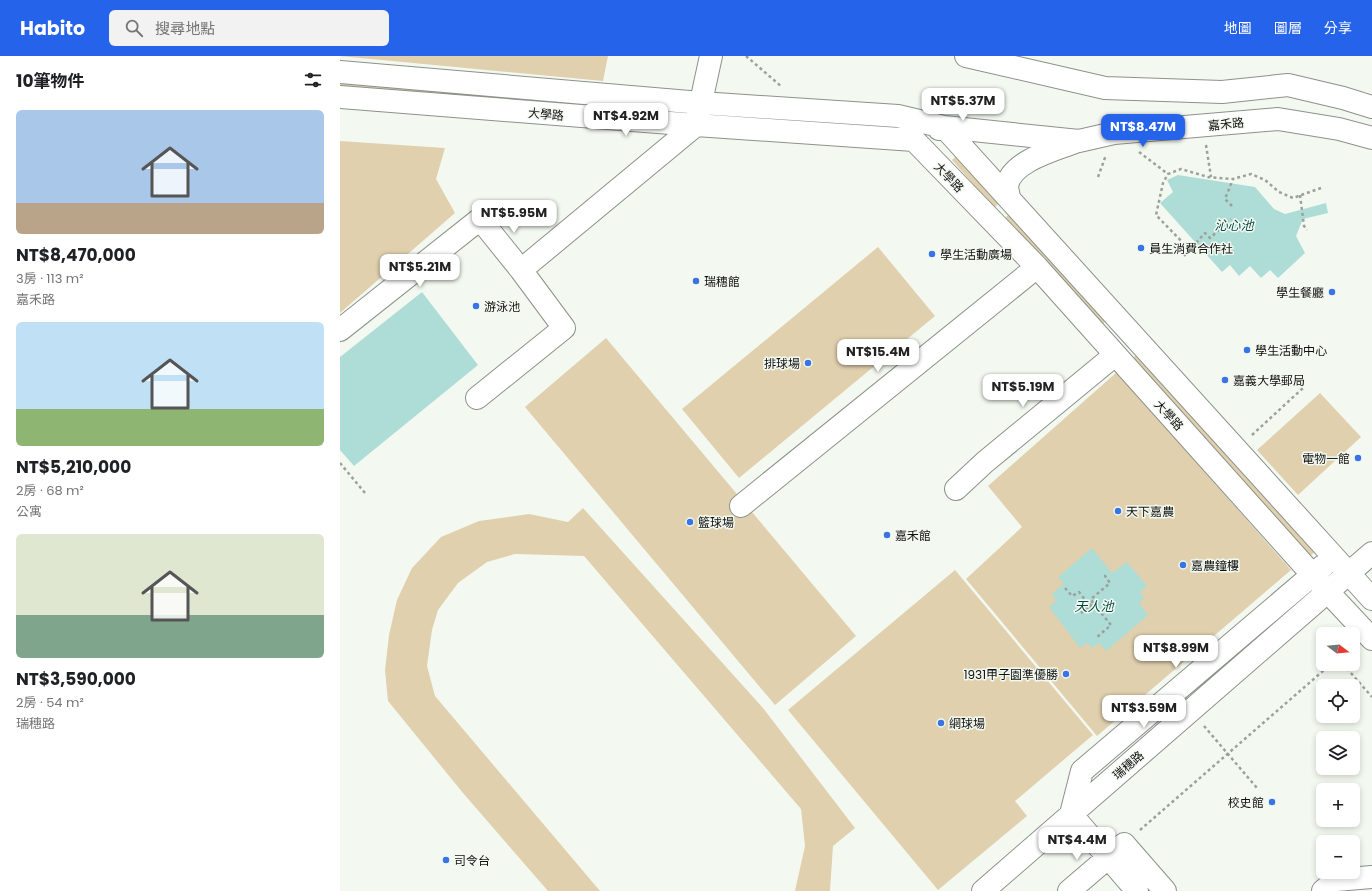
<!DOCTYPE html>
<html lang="zh-TW">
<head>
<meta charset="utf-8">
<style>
	body { margin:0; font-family:Poppins,"Noto Sans TC",sans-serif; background:#f2f2f2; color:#202124; height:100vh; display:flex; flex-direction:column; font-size:15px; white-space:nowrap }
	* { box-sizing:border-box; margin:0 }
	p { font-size:13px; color:#757577 }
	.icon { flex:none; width:22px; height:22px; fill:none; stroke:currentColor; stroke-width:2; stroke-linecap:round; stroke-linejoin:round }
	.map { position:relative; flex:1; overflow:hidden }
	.drawer { display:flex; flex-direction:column; background:#fff; width:340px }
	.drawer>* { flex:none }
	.needle { width:26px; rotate:106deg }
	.fabs { position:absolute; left:976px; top:571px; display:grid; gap:8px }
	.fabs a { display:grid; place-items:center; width:44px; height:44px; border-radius:6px; background:#fff; box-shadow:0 2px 6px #0003; font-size:20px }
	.price { position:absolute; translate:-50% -34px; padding:0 9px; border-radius:8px; background:#fff; color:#222; font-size:13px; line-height:26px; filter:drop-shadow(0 1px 2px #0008) }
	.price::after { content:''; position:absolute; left:50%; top:24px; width:12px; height:9px; margin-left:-6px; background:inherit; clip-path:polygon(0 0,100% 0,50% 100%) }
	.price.active { background:#2563eb; color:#fff }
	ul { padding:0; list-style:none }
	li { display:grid; align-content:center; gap:8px; height:212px; padding:0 16px }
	li span { display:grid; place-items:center; height:124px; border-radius:6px; color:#555 }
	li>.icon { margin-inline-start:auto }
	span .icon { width:72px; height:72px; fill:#fffc; stroke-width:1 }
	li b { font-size:17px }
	h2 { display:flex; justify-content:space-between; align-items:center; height:48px; padding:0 16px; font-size:17px }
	header { display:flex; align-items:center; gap:24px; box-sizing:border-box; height:56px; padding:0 20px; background:#2563eb; color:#fff }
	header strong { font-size:19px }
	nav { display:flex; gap:22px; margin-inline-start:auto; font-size:14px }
	.search { width:280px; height:36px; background:#f2f2f2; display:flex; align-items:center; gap:10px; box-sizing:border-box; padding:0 14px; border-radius:6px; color:#757577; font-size:15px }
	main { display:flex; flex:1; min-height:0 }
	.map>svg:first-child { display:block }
</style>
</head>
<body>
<header>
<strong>Habito</strong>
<div class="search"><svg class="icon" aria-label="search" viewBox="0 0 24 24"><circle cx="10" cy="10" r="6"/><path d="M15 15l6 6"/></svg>搜尋地點</div>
<nav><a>地圖</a><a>圖層</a><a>分享</a></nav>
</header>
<main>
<section class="drawer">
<h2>10筆物件<svg class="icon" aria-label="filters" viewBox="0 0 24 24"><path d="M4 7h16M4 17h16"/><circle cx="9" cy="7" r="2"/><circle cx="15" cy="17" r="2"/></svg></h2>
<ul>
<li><span style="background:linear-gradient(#a9c7e8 75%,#b9a48a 0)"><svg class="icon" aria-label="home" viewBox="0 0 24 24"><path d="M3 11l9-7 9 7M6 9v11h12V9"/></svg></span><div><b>NT$8,470,000</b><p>3房 · 113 m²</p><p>嘉禾路</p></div></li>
<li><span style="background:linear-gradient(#bfe0f5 70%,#8fb573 0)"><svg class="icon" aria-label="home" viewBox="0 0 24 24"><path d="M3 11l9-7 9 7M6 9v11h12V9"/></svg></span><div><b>NT$5,210,000</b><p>2房 · 68 m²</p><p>公寓</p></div></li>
<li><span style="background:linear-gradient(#dfe7d0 65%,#7fa58c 0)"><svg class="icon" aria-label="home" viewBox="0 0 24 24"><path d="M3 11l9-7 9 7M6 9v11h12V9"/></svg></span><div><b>NT$3,590,000</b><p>2房 · 54 m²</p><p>瑞穗路</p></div></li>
</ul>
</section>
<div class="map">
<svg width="1032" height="835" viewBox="0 0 1032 835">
	<rect width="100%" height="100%" fill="#f3f9f1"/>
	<path fill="#e0d0ae" d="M 0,0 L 268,0 L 263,25 Z
		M 0,24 L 93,32 L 92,39 L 0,31 Z
		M 117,34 L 326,50 L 326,58 L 117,41 Z
		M 0,85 L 105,92 L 96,123 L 115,157 L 0,257 Z
		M 617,99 L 659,147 L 654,152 L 612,104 Z
		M 668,159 L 766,265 L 761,269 L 663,164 Z
		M 538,191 L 595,260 L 399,422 L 342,353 Z
		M 266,282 L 516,580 L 435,649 L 185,351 Z
		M 797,298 L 976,495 L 970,500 L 792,303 Z
		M 777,316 L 951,514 L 757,680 L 626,523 L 682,471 L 648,430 Z
		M 980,337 L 1021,381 L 958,439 L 917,394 Z
		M 243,452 L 423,652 L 515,772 L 493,790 L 490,835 L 455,835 L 465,790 L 461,753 L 244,500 L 175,498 L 147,506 L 118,527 L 98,554 L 92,574 L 87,610 L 95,640 L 260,835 L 208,835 L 123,737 L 48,645 L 45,614 L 49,579 L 57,544 L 72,512 L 101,481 L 139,465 L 189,458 L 228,466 Z
		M 615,514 L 753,679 L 675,745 L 687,760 L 598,834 L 448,654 Z"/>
	<path fill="#adddd6" d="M 838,119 L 915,131 L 934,153 L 945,158 L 986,147 L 988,157 L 963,163 L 956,180 L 965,197 L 938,222 L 930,214 L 921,222 L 910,210 L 899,220 L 890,209 L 882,216 L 820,147 L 833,136 L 827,124 Z
		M 82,236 L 138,309 L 14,410 L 0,394 L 0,301 Z
		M 752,492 L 772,517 L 787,506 L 807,530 L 800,536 L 804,542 L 799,547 L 808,559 L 766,595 L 759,587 L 752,592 L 747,587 L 740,592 L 709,551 L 716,545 L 712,538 L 724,527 L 718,521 Z"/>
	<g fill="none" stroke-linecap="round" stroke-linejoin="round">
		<g stroke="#8c928a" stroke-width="24">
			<path id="minor" d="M 626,0 L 765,32 L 882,36 L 948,29 L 1003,42 L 1032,51
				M 0,16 L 361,47 L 558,60 L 604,71 L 1032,543
				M 0,41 L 356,69 L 574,84 L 697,211 L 987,535 L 1032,583
				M 599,73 L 604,71 L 739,85 L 774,77 L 938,63 L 999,73 L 1032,82
				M 669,142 C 669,139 667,134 667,130 C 671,105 715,94 735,86
				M 0,274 L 140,163 L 181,214
				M 137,342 L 224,272 L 181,214 L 356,69 L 371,0
				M 616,433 L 645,406 L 775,299
				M 401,450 L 697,211
				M 643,835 L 1032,497
				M 729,835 L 784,788 L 825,835
				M 797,835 L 731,758 L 742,715 L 983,510
				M 983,835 L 996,824 L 1032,821"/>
		</g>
		<path stroke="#9da19b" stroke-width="2.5" stroke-dasharray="3 3" stroke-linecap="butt" d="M 406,0 L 442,31
			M 866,89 L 871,121
			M 799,96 L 828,118
			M 758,121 L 766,99
			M 960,139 L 964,170 L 967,174
			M 892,150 L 885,143 L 893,123
			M 849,193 L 816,159 L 823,127 L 828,118 L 841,113 L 868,121 L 893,123 L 911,118 L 925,124 L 939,136 L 953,142 L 981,132
			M 844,200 L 865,177 L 870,182 L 891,163
			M 912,379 L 963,332
			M 0,407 L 25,437
			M 725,532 L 732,540 L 739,536 L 750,550 L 753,547 L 771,569 L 756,582
			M 753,547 L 751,543 L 770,527 L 765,520 L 767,518
			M 741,557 L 750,550
			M 1003,608 L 1032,641
			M 864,670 L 917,732
			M 800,774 L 991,608"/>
		<use href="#minor" stroke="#fff" stroke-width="22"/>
	</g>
	<g fill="#3874e3" stroke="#f3f9f1" stroke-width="1.5">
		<circle cx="801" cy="192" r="4"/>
		<circle cx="592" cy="198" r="4"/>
		<circle cx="356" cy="225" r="4"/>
		<circle cx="992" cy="236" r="4"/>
		<circle cx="136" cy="250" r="4"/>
		<circle cx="907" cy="294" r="4"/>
		<circle cx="468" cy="307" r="4"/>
		<circle cx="885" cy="324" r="4"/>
		<circle cx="1018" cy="402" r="4"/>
		<circle cx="778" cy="455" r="4"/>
		<circle cx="350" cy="466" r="4"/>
		<circle cx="547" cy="479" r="4"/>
		<circle cx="843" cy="509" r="4"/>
		<circle cx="726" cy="618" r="4"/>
		<circle cx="601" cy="667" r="4"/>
		<circle cx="932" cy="746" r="4"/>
		<circle cx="106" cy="804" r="4"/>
	</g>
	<g text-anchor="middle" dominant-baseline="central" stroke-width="3" stroke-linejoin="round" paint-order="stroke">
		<g font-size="12" fill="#0f110e" stroke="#f3f9f1">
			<text transform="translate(206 58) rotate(5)">大學路</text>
			<text transform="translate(886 68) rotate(-6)">嘉禾路</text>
			<text transform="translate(609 121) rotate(46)">大學路</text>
			<text transform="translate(829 359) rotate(48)">大學路</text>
			<text transform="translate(788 709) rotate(-41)">瑞穗路</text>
		</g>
		<g font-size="12" fill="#0f110e" stroke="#f3f9f1" text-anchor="start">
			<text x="809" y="192">員生消費合作社</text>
			<text x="600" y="198">學生活動廣場</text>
			<text x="364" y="225">瑞穗館</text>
			<text x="984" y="236" text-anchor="end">學生餐廳</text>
			<text x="144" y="250">游泳池</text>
			<text x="915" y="294">學生活動中心</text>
			<text x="460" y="307" text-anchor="end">排球場</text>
			<text x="893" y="324">嘉義大學郵局</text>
			<text x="1010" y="402" text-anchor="end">電物一館</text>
			<text x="786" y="455">天下嘉農</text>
			<text x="358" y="466">籃球場</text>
			<text x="555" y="479">嘉禾館</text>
			<text x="851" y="509">嘉農鐘樓</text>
			<text x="718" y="618" text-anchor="end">1931甲子園準優勝</text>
			<text x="609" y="667">網球場</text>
			<text x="924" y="746" text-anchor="end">校史館</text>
			<text x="114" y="804">司令台</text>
		</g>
		<g font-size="13" font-style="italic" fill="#014a44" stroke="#f3f9f1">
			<text x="894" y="169">沁心池</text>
			<text x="754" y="550">天人池</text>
		</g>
	</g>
</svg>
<div class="fabs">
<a><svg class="needle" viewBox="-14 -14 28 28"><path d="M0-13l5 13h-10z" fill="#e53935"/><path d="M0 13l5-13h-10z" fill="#757577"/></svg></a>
<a><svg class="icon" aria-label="locate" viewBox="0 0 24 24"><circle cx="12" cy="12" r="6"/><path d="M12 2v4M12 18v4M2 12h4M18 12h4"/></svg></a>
<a><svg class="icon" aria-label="layers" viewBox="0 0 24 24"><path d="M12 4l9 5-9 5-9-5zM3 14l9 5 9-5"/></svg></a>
<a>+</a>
<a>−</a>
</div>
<b class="price" style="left:623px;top:66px">NT$5.37M</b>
<b class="price" style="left:286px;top:81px">NT$4.92M</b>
<b class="price active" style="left:803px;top:92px">NT$8.47M</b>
<b class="price" style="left:174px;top:178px">NT$5.95M</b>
<b class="price" style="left:80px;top:232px">NT$5.21M</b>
<b class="price" style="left:538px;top:317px">NT$15.4M</b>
<b class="price" style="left:683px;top:352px">NT$5.19M</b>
<b class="price" style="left:836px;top:613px">NT$8.99M</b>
<b class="price" style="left:804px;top:673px">NT$3.59M</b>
<b class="price" style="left:737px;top:805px">NT$4.4M</b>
</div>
</main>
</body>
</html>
